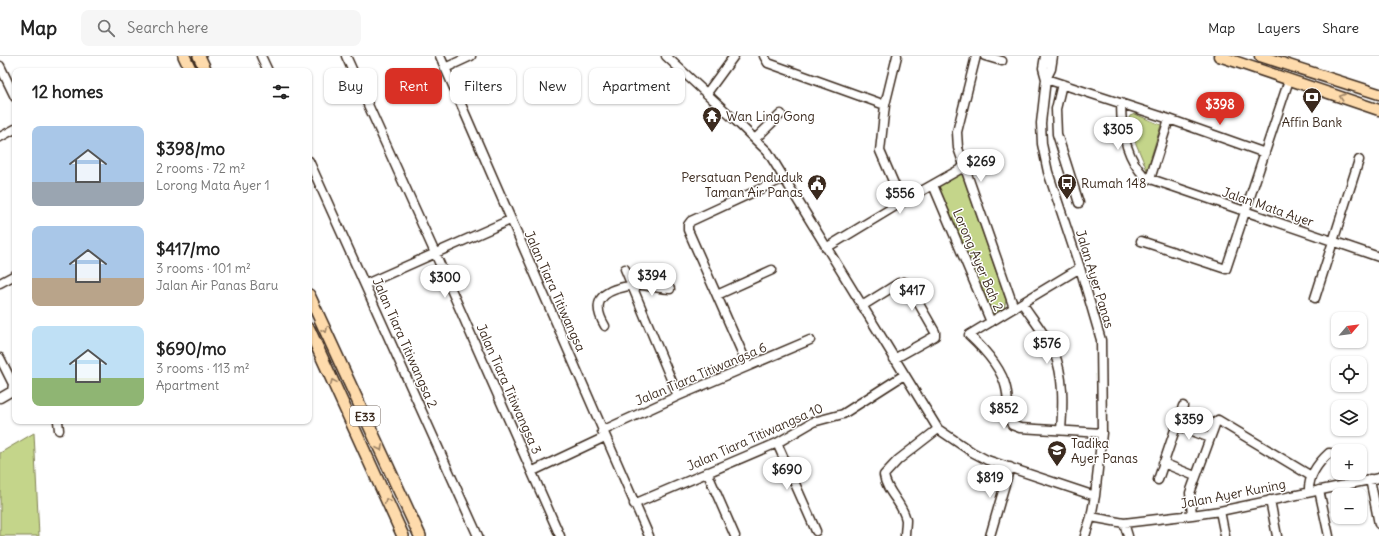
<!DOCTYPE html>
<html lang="en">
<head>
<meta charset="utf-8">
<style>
	body { margin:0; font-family:Delius,sans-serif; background:#f6f6f6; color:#222; height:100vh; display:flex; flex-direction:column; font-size:15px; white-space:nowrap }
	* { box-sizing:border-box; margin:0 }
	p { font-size:13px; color:#767676 }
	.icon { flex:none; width:22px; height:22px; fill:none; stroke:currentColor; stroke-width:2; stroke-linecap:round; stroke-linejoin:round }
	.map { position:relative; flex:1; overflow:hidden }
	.sheet { position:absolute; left:12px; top:12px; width:300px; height:356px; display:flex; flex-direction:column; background:#fff; border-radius:8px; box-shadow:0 1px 3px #0004 }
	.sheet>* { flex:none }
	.guide { position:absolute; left:324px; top:12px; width:380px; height:36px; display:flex; gap:8px }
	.needle { width:26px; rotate:61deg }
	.fabs { position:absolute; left:1331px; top:256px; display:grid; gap:8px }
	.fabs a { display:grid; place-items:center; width:36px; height:36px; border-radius:8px; background:#fff; box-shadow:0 1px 3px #0004; font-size:20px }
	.price { position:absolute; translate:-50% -34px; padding:0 9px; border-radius:14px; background:#fff; color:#222; font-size:13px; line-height:26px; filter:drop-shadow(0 1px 2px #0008) }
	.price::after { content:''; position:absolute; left:50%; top:24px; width:12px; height:9px; margin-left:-6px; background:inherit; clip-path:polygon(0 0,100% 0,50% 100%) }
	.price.active { background:#d93025; color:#fff }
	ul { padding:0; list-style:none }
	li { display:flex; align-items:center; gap:12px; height:100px; padding:0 20px }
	li span { display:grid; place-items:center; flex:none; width:112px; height:80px; border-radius:8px; color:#555 }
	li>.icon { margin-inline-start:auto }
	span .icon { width:48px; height:48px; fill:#fffc; stroke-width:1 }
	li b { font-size:17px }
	h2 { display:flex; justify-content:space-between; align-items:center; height:48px; padding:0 20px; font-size:17px }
	.tag { padding:0 14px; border-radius:8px; background:#fff; box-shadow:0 1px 3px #0004; font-size:14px; line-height:36px }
	.tag.active { background:#d93025; color:#fff }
	header { display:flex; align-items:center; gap:24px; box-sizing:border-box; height:56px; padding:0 20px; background:#fff; border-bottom:1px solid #e0e0e0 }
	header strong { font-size:19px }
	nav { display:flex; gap:22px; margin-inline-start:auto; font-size:14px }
	.search { width:280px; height:36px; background:#f6f6f6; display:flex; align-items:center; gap:10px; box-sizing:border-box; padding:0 14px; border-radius:8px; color:#767676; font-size:15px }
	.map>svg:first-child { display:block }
</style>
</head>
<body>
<header>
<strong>Map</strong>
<div class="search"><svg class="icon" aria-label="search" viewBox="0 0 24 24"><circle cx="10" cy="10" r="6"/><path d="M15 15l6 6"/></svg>Search here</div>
<nav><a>Map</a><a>Layers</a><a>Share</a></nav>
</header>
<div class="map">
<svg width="1379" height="480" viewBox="0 0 1379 480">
	<rect width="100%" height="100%" fill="#fff"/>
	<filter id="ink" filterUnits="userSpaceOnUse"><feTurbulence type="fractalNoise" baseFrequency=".025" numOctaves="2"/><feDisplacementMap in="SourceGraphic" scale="8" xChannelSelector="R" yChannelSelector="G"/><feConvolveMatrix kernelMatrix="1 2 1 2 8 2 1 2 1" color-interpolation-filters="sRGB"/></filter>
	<g filter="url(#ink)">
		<path fill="#c4d58a" stroke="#808054" d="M 1135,58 L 1161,69 L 1147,114 L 1127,66 L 1130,60 Z
			M 962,117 L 1006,244 L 1004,253 L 994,259 L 991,258 L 937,130 Z
			M 34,377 L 39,480 L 0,480 L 0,397 Z"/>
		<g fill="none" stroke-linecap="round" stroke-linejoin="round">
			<g stroke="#3b2a1e" stroke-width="11">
				<path id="minor" d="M 261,0 L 268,15
					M 346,0 L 435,197 L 560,480
					M 440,0 L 649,480
					M 666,0 L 735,64 L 768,96 L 938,373 L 972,396 L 987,404 L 1095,440
					M 764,0 L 768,7 L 885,49
					M 897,0 L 885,49 L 880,95 L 902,146
					M 976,0 L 957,76 L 958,92 L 1014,252
					M 985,0 L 1002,5
					M 1045,0 L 1043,12 L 1046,23
					M 1053,0 L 1051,13 L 1046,23 L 1041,67 L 1042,88 L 1048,116 L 1080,212 L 1101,284 L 1102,377 L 1095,440 L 1091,461 L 1085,480
					M 0,10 L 15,41
					M 445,12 L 471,0
					M 1046,23 L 1169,63 L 1265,97
					M 1062,28 L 1056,53 L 1057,78 L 1079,147
					M 707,37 L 734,0
					M 1121,47 C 1121,73 1126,102 1145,121 L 1379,201
					M 0,81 L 15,73
					M 755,83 L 781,58
					M 309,105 L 478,480
					M 1150,123 L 1169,63
					M 933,129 L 991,266
					M 1141,185 L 1226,213 L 1289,24
					M 826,192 L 902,146 L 964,111
					M 1080,212 L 969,279 C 983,292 1002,313 1006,332 C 1009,345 1007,357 1012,369 L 1020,372 L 1102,377
					M 625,213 L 678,340
					M 0,227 L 15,219
					M 366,228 L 510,164
					M 717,239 L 772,214
					M 1315,242 L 1359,104
					M 1022,247 C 1032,262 1046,279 1054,296 C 1064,321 1063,348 1061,374
					M 862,250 L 899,227 L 903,226 L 907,227 L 935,276 L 935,280 L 894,303
					M 605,270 C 592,248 599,236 624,231 C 630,230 636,228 642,229 C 652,230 660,233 670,233
					M 0,302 L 13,328 L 12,335 L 0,342
					M 748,310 L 688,174 L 688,169 L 691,165 L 784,122
					M 58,365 L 59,374
					M 1176,369 L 1210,382
					M 602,375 L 678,340 L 810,284
					M 777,387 L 816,475
					M 1163,407 L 1195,420
					M 533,415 L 605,381
					M 707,416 L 735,480
					M 1370,423 L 1379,468
					M 1158,424 L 1183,350
					M 1319,434 L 1329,480
					M 1309,436 C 1308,421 1318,407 1329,397 L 1336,398
					M 1270,444 L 1277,480
					M 634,448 L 777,387 L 813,366 L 843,358 L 904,319
					M 1220,455 L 1225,480
					M 1192,459 L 1190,437 L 1216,366 L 1218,364 L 1311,420
					M 1091,461 L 1124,467 L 1192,459 L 1220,455 L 1379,422
					M 1124,467 L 1128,480
					M 905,480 C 905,475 906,469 906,464 C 903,447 886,436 884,419 L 898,404 L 938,373
					M 990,480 L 1010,411"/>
			</g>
			<g stroke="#3b2a1e" stroke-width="13">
				<path id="major" d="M 1219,0 L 1379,54
					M 1260,0 L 1379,38"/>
			</g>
			<g stroke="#3b2a1e" stroke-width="14">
				<path id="highway" d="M 184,0 L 191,15
					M 199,0 L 206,15
					M 309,239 L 420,480
					M 309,273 L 403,480"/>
			</g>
			<use href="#minor" stroke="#fff" stroke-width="8"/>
			<use href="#major" stroke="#fedbac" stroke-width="10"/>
			<use href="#highway" stroke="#fedbac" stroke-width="11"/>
		</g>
		<defs><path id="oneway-chevron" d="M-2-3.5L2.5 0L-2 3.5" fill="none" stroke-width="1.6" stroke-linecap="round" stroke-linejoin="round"/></defs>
		<g stroke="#9c8265">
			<use href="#oneway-chevron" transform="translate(1342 41) rotate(-161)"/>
			<use href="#oneway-chevron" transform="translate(325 274) rotate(65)"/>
			<use href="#oneway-chevron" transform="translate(333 326) rotate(-114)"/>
			<use href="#oneway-chevron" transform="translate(380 392) rotate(65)"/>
			<use href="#oneway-chevron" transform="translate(387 445) rotate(-114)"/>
		</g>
	</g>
	<defs>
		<g id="bank-pin" transform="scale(1)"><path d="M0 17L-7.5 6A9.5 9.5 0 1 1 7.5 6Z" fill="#3b2a1e" stroke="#fff"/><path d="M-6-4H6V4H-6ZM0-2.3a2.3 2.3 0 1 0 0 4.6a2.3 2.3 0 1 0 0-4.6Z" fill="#fff"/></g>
		<g id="temple-pin" transform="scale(1)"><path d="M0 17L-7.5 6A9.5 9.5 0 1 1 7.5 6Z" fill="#3b2a1e" stroke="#fff"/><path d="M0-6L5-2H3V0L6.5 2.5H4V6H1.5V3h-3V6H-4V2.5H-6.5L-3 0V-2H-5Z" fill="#fff"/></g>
		<g id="bus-pin" transform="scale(1)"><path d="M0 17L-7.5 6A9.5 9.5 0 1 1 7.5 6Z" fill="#3b2a1e" stroke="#fff"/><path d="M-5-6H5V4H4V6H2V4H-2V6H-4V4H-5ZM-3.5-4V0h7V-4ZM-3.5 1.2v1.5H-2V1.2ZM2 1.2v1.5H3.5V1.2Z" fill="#fff"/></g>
		<g id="civic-pin" transform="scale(1)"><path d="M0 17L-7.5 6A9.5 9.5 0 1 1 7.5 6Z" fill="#3b2a1e" stroke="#fff"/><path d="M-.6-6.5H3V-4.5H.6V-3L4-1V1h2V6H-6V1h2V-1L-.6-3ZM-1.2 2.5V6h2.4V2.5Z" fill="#fff"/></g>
		<g id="school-pin" transform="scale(1)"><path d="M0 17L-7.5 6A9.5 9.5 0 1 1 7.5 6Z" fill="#3b2a1e" stroke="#fff"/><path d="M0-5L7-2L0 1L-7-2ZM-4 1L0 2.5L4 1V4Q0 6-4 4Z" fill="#fff"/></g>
	</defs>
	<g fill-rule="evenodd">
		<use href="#bank-pin" x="1312" y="41"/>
		<use href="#temple-pin" x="712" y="60"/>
		<use href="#bus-pin" x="1067" y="127"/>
		<use href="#civic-pin" x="817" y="128"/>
		<use href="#school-pin" x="1057" y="394"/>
	</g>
	<g text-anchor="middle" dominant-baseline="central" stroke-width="3" stroke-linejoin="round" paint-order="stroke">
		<rect fill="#fff" stroke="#766a62" stroke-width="1" x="350" y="350" width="30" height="20" rx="3"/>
		<g font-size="12" font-weight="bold" fill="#3b2a1e">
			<text x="365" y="360">E33</text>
		</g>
		<g font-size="13" fill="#3b2a1e" stroke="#fff" text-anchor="start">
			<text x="726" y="60">Wan Ling Gong</text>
			<text x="1312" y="66" text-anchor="middle">Affin Bank</text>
			<text x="803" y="121" text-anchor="end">Persatuan Penduduk<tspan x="803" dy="15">Taman Air Panas</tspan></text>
			<text x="1081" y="127">Rumah 148</text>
			<text x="1071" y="387">Tadika<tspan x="1071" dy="15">Ayer Panas</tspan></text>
		</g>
		<g font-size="13" fill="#3b2a1e" stroke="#fff">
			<text transform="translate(1268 151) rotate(19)">Jalan Mata Ayer</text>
			<text transform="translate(978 204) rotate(67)">Lorong Ayer Bah 2</text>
			<text transform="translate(1095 223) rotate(73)">Jalan Ayer Panas</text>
			<text transform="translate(555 235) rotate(66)">Jalan Tiara Titiwangsa</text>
			<text transform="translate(405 287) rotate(66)">Jalan Tiara Titiwangsa 2</text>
			<text transform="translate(701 318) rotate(-23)">Jalan Tiara Titiwangsa 6</text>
			<text transform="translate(509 333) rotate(66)">Jalan Tiara Titiwangsa 3</text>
			<text transform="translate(755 381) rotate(-24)">Jalan Tiara Titiwangsa 10</text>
			<text transform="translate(1233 438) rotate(-11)">Jalan Ayer Kuning</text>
		</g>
	</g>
</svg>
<div class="fabs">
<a><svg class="needle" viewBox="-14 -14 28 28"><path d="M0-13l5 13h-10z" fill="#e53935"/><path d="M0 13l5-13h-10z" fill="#767676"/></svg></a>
<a><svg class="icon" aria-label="locate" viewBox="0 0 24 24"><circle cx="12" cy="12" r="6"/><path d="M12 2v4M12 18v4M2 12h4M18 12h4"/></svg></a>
<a><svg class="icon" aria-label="layers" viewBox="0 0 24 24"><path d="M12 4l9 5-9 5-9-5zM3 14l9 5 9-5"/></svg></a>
<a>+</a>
<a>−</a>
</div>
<b class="price active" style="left:1220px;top:70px">$398</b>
<b class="price" style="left:1118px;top:95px">$305</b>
<b class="price" style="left:981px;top:127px">$269</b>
<b class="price" style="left:900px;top:159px">$556</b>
<b class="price" style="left:652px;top:241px">$394</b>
<b class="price" style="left:445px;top:243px">$300</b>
<b class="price" style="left:912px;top:256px">$417</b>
<b class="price" style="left:1047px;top:309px">$576</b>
<b class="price" style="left:1004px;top:374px">$852</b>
<b class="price" style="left:1189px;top:385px">$359</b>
<b class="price" style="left:787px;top:435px">$690</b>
<b class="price" style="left:990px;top:443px">$819</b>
<div class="guide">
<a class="tag">Buy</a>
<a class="tag active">Rent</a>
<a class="tag">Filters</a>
<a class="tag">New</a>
<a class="tag">Apartment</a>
</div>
<section class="sheet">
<h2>12 homes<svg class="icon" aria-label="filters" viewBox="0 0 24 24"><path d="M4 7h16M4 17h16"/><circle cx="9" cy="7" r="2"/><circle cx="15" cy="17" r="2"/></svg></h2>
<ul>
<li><span style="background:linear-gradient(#a9c7e8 70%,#9aa5b1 0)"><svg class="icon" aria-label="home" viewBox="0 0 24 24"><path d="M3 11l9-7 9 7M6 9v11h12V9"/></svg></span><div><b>$398/mo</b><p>2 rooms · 72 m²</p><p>Lorong Mata Ayer 1</p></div></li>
<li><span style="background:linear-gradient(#a9c7e8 65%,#b9a48a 0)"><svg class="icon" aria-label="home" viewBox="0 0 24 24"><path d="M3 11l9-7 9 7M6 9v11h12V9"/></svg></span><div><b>$417/mo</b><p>3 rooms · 101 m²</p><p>Jalan Air Panas Baru</p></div></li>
<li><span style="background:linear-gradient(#bfe0f5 65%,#8fb573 0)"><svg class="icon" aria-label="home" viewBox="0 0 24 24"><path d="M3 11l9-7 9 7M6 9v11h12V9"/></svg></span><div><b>$690/mo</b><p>3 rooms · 113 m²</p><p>Apartment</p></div></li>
</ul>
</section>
</div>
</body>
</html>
